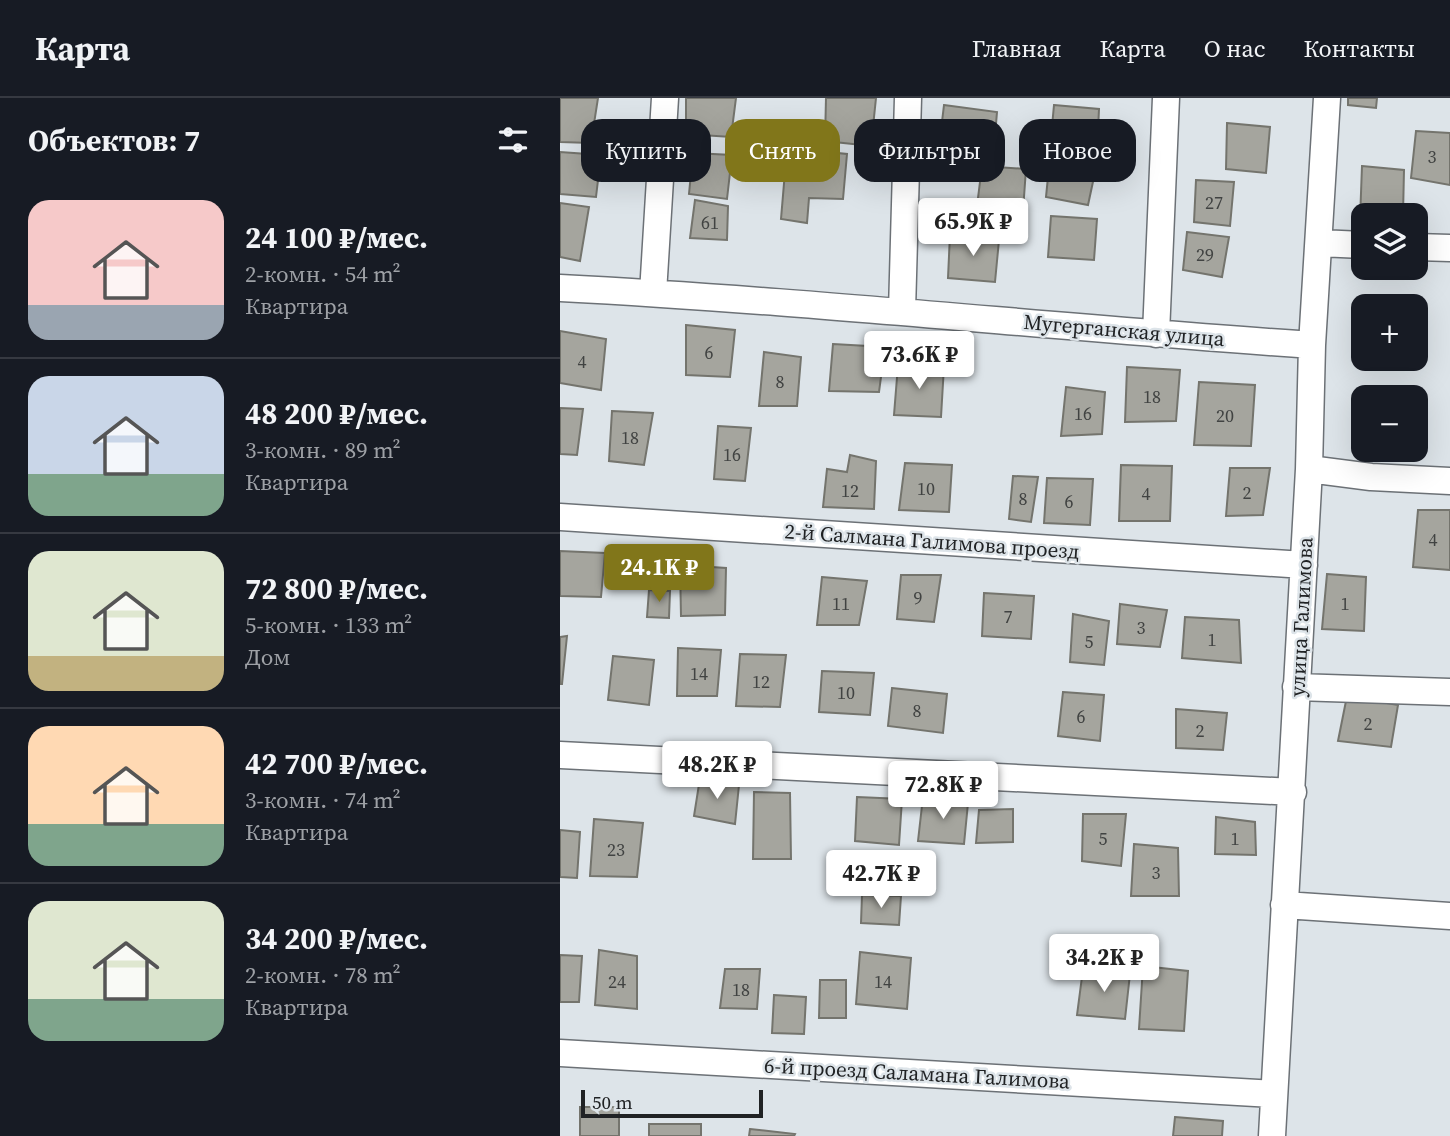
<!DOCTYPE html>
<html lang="ru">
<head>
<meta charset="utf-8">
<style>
	body { margin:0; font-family:"Source Serif 4",serif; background:#242831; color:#f1f3f6; height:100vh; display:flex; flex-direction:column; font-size:26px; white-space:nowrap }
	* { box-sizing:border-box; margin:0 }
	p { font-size:23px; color:#9ea1a6 }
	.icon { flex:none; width:38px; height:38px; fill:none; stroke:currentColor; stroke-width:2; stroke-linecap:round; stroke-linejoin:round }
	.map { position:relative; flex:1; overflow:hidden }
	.side { display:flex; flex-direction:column; background:#171b24; width:560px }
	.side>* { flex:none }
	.top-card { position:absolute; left:21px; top:21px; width:665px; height:63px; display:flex; gap:14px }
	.fabs { position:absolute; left:791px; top:105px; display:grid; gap:14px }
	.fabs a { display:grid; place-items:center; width:77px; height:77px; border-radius:14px; background:#171b24; box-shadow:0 7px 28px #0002; font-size:35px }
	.scale { position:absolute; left:21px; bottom:18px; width:182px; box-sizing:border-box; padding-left:7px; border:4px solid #202224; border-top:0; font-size:19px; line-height:24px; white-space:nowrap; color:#202224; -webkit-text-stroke:5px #dde4e9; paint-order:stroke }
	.price { position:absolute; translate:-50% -60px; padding:0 16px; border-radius:7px; background:#fff; color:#222; font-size:23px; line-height:46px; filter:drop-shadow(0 2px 4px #0008) }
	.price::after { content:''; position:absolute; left:50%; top:42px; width:21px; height:16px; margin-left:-10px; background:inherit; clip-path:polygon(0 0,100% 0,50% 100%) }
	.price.active { background:#81761a; color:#fff }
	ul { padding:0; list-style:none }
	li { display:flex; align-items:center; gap:21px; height:175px; padding:0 28px }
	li+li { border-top:2px solid #363941 }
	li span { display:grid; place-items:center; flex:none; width:196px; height:140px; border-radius:21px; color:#555 }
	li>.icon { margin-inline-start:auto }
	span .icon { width:84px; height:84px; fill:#fffc; stroke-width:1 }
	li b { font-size:30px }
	h2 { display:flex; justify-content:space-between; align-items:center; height:84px; padding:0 28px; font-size:30px }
	.chip { padding:0 24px; border-radius:21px; background:#171b24; box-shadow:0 7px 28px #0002; font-size:24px; line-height:63px }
	.chip.active { background:#81761a; color:#fff }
	header { display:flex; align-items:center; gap:42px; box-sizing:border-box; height:98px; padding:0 35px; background:#171b24; border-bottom:2px solid #363941 }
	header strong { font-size:33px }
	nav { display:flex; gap:38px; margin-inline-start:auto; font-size:24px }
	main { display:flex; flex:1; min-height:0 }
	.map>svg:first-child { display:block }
</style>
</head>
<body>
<header>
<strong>Карта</strong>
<nav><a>Главная</a><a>Карта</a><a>О нас</a><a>Контакты</a></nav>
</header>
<main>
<section class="side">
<h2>Объектов: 7<svg class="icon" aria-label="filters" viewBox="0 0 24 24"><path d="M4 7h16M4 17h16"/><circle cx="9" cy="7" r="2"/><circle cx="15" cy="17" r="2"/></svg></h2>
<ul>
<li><span style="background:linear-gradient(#f6c9c9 75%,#9aa5b1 0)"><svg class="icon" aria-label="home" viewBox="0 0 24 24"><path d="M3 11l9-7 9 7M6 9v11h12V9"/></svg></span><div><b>24 100 ₽/мес.</b><p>2-комн. · 54 m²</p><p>Квартира</p></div></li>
<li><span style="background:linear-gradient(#c9d6e8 70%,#7fa58c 0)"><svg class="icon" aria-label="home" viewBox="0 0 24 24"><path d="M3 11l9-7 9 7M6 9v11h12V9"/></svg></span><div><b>48 200 ₽/мес.</b><p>3-комн. · 89 m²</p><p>Квартира</p></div></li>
<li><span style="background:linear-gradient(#dfe7d0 75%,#c2b280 0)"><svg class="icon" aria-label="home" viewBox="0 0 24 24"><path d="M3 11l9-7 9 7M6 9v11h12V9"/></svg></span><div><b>72 800 ₽/мес.</b><p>5-комн. · 133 m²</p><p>Дом</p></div></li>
<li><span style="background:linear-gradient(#ffd9b3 70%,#7fa58c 0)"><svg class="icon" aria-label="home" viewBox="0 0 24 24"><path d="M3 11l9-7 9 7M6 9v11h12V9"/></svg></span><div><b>42 700 ₽/мес.</b><p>3-комн. · 74 m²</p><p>Квартира</p></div></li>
<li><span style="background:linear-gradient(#dfe7d0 70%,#7fa58c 0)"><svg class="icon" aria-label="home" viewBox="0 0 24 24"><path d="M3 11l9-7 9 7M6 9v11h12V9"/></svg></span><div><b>34 200 ₽/мес.</b><p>2-комн. · 78 m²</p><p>Квартира</p></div></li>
</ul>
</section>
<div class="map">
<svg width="890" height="1038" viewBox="0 0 890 1038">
	<rect width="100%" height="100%" fill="#dde4e9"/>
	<path fill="#a5a59e" stroke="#74746d" stroke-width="2" d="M 0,0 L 38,0 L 31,45 L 0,44 Z
		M 126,0 L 176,0 L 171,39 L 126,36 Z
		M 266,0 L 316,0 L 311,48 L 265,43 Z
		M 788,0 L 817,0 L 816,10 L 788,7 Z
		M 384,7 L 437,14 L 433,61 L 378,57 Z
		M 494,7 L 539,11 L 537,54 L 490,50 Z
		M 667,25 L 710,29 L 706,75 L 666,71 Z
		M 856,33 L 890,35 L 890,87 L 851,80 Z
		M 227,50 L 287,56 L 283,101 L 249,100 L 247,125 L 221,121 Z
		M 0,54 L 41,57 L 36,99 L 0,96 Z
		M 133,55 L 172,57 L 167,101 L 129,96 Z
		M 490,59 L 537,65 L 528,107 L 486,99 Z
		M 422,68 L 466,71 L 463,113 L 417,108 Z
		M 802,68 L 844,72 L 843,117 L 803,117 L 803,122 L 800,122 Z
		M 636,82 L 674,84 L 670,128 L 634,124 Z
		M 135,102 L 168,108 L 167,142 L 130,140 Z
		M 0,105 L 29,109 L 20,163 L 0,159 Z
		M 491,118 L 537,121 L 534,162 L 488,159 Z
		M 627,134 L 669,139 L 662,179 L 623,172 Z
		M 390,136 L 439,142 L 435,184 L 388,180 Z
		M 809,199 L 859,203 L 857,248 L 856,208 L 809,208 Z
		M 126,227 L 175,232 L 170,279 L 126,277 Z
		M 0,233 L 46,241 L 41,292 L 0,285 Z
		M 273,246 L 325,249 L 319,294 L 269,293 Z
		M 204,254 L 241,259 L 237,308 L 199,308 Z
		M 338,267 L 384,268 L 381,319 L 334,317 Z
		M 567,269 L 620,272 L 616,323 L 565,324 Z
		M 639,284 L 695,287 L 691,348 L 634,347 Z
		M 506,289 L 545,294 L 542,336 L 501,338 Z
		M 802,293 L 849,296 L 849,299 L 803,299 L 803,343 L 797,342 Z
		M 0,310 L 23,311 L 17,357 L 0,356 Z
		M 52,313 L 93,315 L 84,367 L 49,363 Z
		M 158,328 L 191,330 L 185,383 L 154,381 Z
		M 290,357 L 316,363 L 314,411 L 263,409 L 267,371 L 287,374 Z
		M 345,365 L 392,367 L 389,414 L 339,412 Z
		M 561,367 L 612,368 L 610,423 L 559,423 Z
		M 670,370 L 710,370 L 703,417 L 666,418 Z
		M 453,378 L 478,379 L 471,424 L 449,421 Z
		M 487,380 L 533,381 L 530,427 L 484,425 Z
		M 858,412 L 890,412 L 890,472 L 853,469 Z
		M 0,453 L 45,455 L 41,499 L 0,498 Z
		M 120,467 L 166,470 L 165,517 L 121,518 Z
		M 767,476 L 806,479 L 804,533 L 762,531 Z
		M 341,477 L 381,477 L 374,524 L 337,521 Z
		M 262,479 L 307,483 L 299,527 L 257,527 Z
		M 89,492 L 110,493 L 109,520 L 87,519 Z
		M 424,495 L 474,498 L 471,541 L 422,538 Z
		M 560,506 L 607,512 L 600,549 L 557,546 Z
		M 513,516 L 549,523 L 544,567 L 510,564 Z
		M 625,519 L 679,522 L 681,565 L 622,560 Z
		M 7,538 L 2,586 L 0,586 L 0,539 Z
		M 118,550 L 161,552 L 157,598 L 117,598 Z
		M 180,556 L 226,557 L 220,609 L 176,608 Z
		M 53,558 L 94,562 L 89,607 L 48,602 Z
		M 262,573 L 314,575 L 310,617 L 259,614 Z
		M 332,590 L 387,596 L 383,635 L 328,628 Z
		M 503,594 L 544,597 L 540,643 L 498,638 Z
		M 787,598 L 838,607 L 831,649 L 778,643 Z
		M 616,611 L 667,615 L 663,652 L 616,650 Z
		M 140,680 L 179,687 L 175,726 L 134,718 Z
		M 194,694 L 230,695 L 231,761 L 193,761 Z
		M 297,699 L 342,701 L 339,747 L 295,743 Z
		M 363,699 L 408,705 L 404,746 L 358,743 Z
		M 453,711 L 453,744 L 416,745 L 419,712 Z
		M 523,716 L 566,716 L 561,768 L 522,763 Z
		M 656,719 L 695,724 L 696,757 L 655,756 Z
		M 34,721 L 83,725 L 77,779 L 30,778 Z
		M 0,732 L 20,734 L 17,780 L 0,779 Z
		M 574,746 L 618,750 L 619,798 L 571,798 Z
		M 302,797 L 341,798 L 339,827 L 301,825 Z
		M 39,852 L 77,858 L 77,911 L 35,907 Z
		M 300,854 L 351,860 L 347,911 L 296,906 Z
		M 0,857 L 22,858 L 19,904 L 0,904 Z
		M 583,868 L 628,873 L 624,933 L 579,931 Z
		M 165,871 L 200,871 L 197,911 L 160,910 Z
		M 523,871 L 570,876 L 565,921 L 517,917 Z
		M 260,882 L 286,882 L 286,920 L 259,920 Z
		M 214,897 L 246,899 L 244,936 L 212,935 Z
		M 20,1009 L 59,1009 L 59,1038 L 20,1038 Z
		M 615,1019 L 663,1023 L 662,1038 L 613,1038 Z
		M 89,1026 L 141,1026 L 141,1038 L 89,1038 Z
		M 190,1031 L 235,1036 L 234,1038 L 189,1038 Z"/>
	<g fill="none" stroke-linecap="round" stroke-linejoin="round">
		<g stroke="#6c7176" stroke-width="29">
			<path id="minor" d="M 759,145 L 803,147
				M 856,149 L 890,150
				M 0,190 C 251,203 501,230 752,247
				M 93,195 L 105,0
				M 342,213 L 348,0
				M 596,236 L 606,0
				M 749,371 L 811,379 L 890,383
				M 0,419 L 744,467
				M 736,589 L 890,594
				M 0,657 L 733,694
				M 724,807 L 890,818
				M 0,955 L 714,996
				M 712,1038 L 749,371 L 752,247 L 767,0"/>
		</g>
		<use href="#minor" stroke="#fff" stroke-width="26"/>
	</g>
	<g text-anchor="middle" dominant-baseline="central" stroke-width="5" stroke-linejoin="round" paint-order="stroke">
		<g font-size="18" fill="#414342">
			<text x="872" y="58">3</text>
			<text x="654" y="104">27</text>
			<text x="150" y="124">61</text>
			<text x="645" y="156">29</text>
			<text x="149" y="254">6</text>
			<text x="22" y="263">4</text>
			<text x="220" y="283">8</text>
			<text x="592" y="298">18</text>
			<text x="523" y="315">16</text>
			<text x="665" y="317">20</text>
			<text x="70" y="339">18</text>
			<text x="172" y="356">16</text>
			<text x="366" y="390">10</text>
			<text x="290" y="392">12</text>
			<text x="687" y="394">2</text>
			<text x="586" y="395">4</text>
			<text x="463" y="400">8</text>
			<text x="509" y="403">6</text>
			<text x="873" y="441">4</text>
			<text x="358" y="499">9</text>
			<text x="281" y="505">11</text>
			<text x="785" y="505">1</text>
			<text x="448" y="518">7</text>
			<text x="581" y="529">3</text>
			<text x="652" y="541">1</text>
			<text x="529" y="543">5</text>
			<text x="139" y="575">14</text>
			<text x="201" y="583">12</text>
			<text x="286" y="594">10</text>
			<text x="357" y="612">8</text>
			<text x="521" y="618">6</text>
			<text x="808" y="625">2</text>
			<text x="640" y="632">2</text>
			<text x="543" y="740">5</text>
			<text x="675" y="740">1</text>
			<text x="56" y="751">23</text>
			<text x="596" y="774">3</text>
			<text x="57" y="883">24</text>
			<text x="323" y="883">14</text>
			<text x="181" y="891">18</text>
		</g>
		<g font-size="21" fill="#202224" stroke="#dde4e9">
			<text transform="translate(564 232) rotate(5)">Мугерганская улица</text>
			<text transform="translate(372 443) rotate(4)">2-й Салмана Галимова проезд</text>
			<text transform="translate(741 519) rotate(-87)">улица Галимова</text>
			<text transform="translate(357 975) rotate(3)">6-й проезд Саламана Галимова</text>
		</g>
	</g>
</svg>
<div class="fabs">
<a><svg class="icon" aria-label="layers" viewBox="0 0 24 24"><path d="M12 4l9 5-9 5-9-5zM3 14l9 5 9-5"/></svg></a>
<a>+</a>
<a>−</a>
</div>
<div class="scale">50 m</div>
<b class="price" style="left:413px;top:160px">65.9K ₽</b>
<b class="price" style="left:359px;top:293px">73.6K ₽</b>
<b class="price active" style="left:99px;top:506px">24.1K ₽</b>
<b class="price" style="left:157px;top:703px">48.2K ₽</b>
<b class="price" style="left:383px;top:723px">72.8K ₽</b>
<b class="price" style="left:321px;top:812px">42.7K ₽</b>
<b class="price" style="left:544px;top:896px">34.2K ₽</b>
<div class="top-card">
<a class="chip">Купить</a>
<a class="chip active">Снять</a>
<a class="chip">Фильтры</a>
<a class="chip">Новое</a>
</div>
</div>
</main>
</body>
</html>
